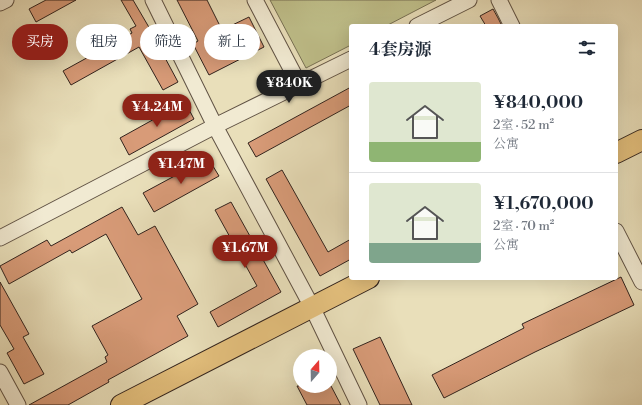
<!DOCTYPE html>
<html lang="zh">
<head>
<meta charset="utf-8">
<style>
	body { margin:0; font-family:"Libre Bodoni","Noto Serif SC",serif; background:#f6f6f7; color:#1f2937; height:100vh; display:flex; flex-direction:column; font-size:15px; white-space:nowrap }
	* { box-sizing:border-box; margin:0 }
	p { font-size:13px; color:#747a83 }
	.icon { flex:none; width:22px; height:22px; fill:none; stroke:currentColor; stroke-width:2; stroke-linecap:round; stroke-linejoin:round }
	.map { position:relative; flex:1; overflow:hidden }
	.side { position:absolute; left:349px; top:24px; width:269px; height:256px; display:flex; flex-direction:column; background:#fff; border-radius:4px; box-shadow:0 4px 16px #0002 }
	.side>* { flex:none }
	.banner { position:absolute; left:12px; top:24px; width:277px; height:36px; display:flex; gap:8px }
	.needle { width:26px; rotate:20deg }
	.buttons { position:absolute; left:293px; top:349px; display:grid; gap:8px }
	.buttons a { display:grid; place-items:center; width:44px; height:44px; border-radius:50%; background:#fff; box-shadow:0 4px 16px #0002; font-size:20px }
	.price { position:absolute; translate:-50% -34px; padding:0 9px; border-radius:14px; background:#8f2418; color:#fff; font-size:13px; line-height:26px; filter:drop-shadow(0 1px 2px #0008) }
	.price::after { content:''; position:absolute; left:50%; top:24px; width:12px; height:9px; margin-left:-6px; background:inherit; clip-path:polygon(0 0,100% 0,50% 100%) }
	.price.active { background:#222; color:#fff }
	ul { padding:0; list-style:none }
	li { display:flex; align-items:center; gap:12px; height:100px; padding:0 20px }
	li+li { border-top:1px solid #e0e1e3 }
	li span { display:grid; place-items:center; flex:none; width:112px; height:80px; border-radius:4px; color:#555 }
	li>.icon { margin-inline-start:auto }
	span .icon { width:48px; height:48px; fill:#fffc; stroke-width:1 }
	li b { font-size:17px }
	h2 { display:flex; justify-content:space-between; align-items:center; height:48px; padding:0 20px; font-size:17px }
	.tag { padding:0 14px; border-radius:18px; background:#fff; box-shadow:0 4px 16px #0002; font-size:14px; line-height:36px }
	.tag.active { background:#8f2418; color:#fff }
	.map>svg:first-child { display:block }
</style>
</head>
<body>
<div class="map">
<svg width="642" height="405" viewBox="0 0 642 405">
	<rect width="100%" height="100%" fill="#e9dfba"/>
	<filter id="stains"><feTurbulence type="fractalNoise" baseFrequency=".005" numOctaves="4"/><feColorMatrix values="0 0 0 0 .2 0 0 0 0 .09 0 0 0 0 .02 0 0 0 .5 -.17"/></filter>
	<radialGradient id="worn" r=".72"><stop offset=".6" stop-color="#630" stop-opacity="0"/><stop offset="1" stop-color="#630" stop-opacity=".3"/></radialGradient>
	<path fill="#bfbf8a" stroke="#787154" d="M 270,0 L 436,0 L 386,26 L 351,26 L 351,45 L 306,68 Z"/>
	<path fill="#d89b78" stroke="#32231d" d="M 46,0 L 76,0 L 36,22 L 29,9 Z
		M 121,0 L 133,0 L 157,41 L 156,41 L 178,82 L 163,90 L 139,47 L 71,85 L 63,71 L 132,33 L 130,29 L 136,26 Z
		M 177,0 L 207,0 L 222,30 L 249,17 L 264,47 L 209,75 L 193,44 L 198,41 Z
		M 493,9 L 498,18 L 502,26 L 486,26 L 480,16 Z
		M 351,87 L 351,105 L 256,157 L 248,143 Z
		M 185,102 L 194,119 L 129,155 L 120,138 Z
		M 208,158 L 219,176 L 154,212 L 143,193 Z
		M 282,170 L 328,252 L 351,239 L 351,259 L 320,276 L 266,179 Z
		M 231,202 L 281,292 L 218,327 L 210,312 L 257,286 L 215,210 Z
		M 122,207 L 138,235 L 155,226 L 198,304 L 177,316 L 188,336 L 108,380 L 109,382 L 68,405 L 29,405 L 107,362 L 105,357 L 108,355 L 92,326 L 142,299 L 106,234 L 72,253 L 70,250 L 9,284 L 0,266 L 47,240 L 51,246 Z
		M 621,277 L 634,305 L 535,352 L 444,398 L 432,375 L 524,328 L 522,324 Z
		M 0,282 L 29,334 L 23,337 L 44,374 L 24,384 L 7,353 L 14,349 L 0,325 Z
		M 380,337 L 412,405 L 380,405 L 353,349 Z
		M 297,386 L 331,386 L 341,405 L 307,405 Z"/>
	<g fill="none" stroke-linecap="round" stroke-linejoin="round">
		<g stroke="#605244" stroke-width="17">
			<path id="minor" d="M 153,0 L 215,126 L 312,307 L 359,405
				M 255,0 L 299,84
				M 499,0 L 512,26
				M 0,3 L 6,0
				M 417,26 L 469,0
				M 616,231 L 642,282
				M 0,238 L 215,126 L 351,59
				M 0,372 L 18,405"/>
		</g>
		<g stroke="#32231d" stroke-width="22">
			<path id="major" d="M 616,153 L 642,140
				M 121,405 L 369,278"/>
		</g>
		<use href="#minor" stroke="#f1ead2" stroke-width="15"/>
		<use href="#major" stroke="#e4c07d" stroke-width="20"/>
	</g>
	<rect width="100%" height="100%" filter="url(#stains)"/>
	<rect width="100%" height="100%" fill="url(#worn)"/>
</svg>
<div class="buttons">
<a><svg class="needle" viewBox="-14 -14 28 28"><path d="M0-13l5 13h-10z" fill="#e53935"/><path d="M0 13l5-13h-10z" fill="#747a83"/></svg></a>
</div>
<b class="price active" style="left:289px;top:104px">¥840K</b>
<b class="price" style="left:157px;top:128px">¥4.24M</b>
<b class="price" style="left:181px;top:185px">¥1.47M</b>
<b class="price" style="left:245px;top:269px">¥1.67M</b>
<div class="banner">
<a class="tag active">买房</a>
<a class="tag">租房</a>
<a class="tag">筛选</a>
<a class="tag">新上</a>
</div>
<section class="side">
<h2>4套房源<svg class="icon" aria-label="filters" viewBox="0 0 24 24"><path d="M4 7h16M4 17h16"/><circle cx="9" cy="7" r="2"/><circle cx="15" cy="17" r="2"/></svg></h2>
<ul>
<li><span style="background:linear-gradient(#dfe7d0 75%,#8fb573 0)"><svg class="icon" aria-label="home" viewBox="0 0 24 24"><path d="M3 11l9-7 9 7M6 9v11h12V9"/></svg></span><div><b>¥840,000</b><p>2室 · 52 m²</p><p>公寓</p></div></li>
<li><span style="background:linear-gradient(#dfe7d0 75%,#7fa58c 0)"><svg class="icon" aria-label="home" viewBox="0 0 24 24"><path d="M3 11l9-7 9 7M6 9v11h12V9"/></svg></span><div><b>¥1,670,000</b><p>2室 · 70 m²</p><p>公寓</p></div></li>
</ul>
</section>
</div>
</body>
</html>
